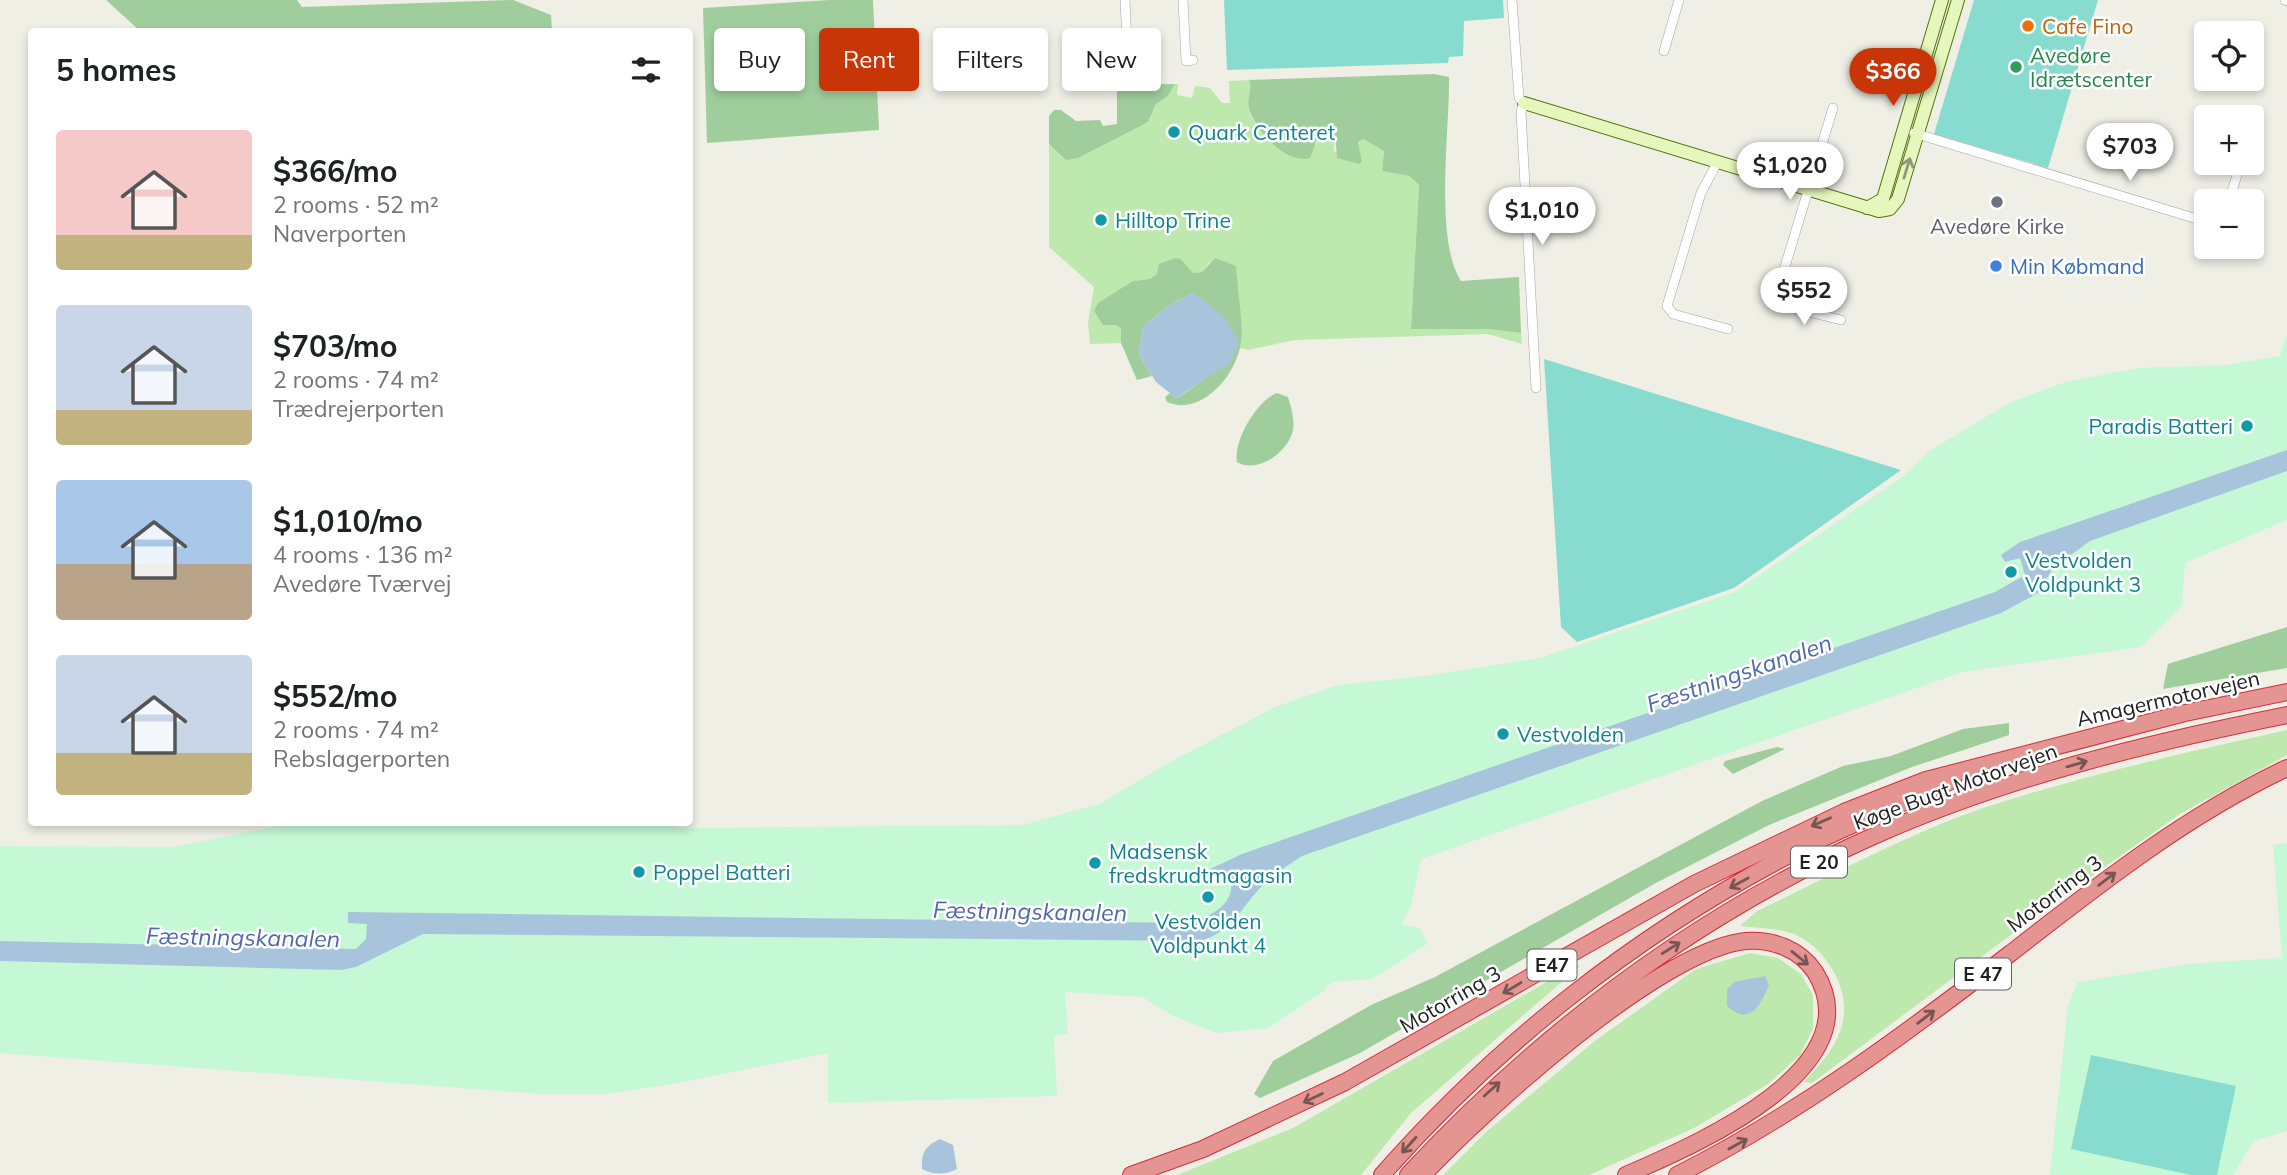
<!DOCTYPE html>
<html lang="en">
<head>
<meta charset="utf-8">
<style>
	body { margin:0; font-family:Mulish,sans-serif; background:#f2f2f2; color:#202124; height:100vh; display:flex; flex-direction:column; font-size:26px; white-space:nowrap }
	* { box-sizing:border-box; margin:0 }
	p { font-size:23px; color:#757577 }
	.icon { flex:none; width:38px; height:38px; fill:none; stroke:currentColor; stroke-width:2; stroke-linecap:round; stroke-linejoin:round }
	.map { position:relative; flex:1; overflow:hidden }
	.side { position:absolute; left:28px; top:28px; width:665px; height:798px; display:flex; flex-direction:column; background:#fff; border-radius:7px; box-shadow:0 4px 10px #0003 }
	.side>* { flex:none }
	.banner { position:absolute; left:714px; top:28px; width:665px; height:63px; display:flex; gap:14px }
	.controls { position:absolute; left:2194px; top:21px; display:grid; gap:14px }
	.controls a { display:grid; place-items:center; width:70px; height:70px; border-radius:7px; background:#fff; box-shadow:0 4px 10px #0003; font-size:35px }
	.price { position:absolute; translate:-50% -60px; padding:0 16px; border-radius:24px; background:#fff; color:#222; font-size:23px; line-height:46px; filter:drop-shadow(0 2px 4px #0008) }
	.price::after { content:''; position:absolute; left:50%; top:42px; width:21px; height:16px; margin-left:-10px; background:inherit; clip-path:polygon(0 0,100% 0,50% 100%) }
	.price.active { background:#c83507; color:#fff }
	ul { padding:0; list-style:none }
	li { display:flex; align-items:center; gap:21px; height:175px; padding:0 28px }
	li span { display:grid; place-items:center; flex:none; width:196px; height:140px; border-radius:7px; color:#555 }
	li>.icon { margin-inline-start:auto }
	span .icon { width:84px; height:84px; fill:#fffc; stroke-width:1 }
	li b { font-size:30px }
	h2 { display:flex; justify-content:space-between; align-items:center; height:84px; padding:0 28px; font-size:30px }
	.chip { padding:0 24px; border-radius:7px; background:#fff; box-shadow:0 4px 10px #0003; font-size:24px; line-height:63px }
	.chip.active { background:#c83507; color:#fff }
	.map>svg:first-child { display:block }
</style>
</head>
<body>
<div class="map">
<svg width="2287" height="1175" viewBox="0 0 2287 1175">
	<rect width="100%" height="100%" fill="#f0efe6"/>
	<path fill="#bde8ae" d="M 1249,80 C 1253,90 1246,98 1249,108 C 1254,129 1272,142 1288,155 L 1317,144 L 1320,132 L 1328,130 L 1335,132 L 1334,151 L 1362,161 L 1358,142 L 1363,139 L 1384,151 L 1382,171 L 1409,176 L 1419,185 L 1411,329 L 1488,329 L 1521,333 L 1522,344 L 1488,334 L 1295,340 L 1248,350 L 1240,348 L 1236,266 L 1210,262 L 1202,272 L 1193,273 L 1181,259 L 1150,279 L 1133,281 L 1103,325 L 1116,325 L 1121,329 L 1121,343 L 1090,344 L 1088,323 L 1094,287 L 1049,247 L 1049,144 L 1066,159 L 1148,122 L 1156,104 L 1168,96 L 1175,84 L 1178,84 L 1177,95 L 1192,98 L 1195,86 L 1210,88 L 1222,103 L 1230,103 L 1229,81 Z
		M 2287,730 L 2287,755 L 2180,814 L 2059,899 L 1812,1083 L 1804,1082 C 1836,1049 1857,1018 1835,974 C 1826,957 1815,945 1798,936 C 1783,928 1757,928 1740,926 L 1757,911 C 1829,877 1913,831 1989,806 C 2086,775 2187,752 2287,730 Z
		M 1750,953 L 1778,958 L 1801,974 L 1813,995 L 1813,1029 L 1800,1055 L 1768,1084 L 1694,1128 L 1589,1175 L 1443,1175 L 1486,1132 L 1596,1040 L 1696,969 Z
		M 1576,965 L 1580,966 L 1411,1113 L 1361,1175 L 1177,1175 L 1293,1128 Z"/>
	<path fill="#9fce9c" d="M 106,0 L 297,0 L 302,7 L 513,0 L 551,15 L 552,31 L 140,31 Z
		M 829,0 L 873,0 L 879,130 L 707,143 L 703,8 Z
		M 1434,74 L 1449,77 C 1450,128 1434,240 1461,281 L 1519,277 L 1521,333 L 1488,329 L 1411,329 L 1419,185 L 1409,176 L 1382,171 L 1384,151 L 1363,139 L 1358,142 L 1362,161 L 1359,164 L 1337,158 L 1335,132 L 1328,130 L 1320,132 L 1310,158 C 1286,165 1255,130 1249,108 C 1246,98 1253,90 1249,80 Z
		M 1175,84 L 1168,96 L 1156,104 L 1148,122 L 1078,158 L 1066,160 L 1049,144 L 1049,116 L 1054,110 L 1061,110 L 1076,121 L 1100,120 L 1103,126 L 1117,124 L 1117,85 Z
		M 1175,258 L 1181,259 L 1193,273 L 1202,272 L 1215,258 L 1236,266 C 1237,286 1244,327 1241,342 C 1237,375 1201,417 1167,402 L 1165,397 L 1170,393 L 1176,398 C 1196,387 1210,373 1230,363 L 1193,293 L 1167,307 L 1143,327 L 1139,355 L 1152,376 L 1137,380 L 1121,343 L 1121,329 L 1116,325 L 1103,325 L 1094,311 L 1098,303 L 1133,281 L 1150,279 L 1157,274 L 1159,264 Z
		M 1277,393 L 1288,397 C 1291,407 1295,420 1293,430 C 1288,453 1257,474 1237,462 C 1233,441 1257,400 1277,393 Z
		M 2287,627 L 2287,668 L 2163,689 L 2168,664 Z
		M 2009,723 L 2009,735 L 1912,767 L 1769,825 L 1654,884 L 1360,1053 L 1260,1098 L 1254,1094 L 1273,1061 L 1371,1005 L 1435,977 L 1762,801 L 1843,766 L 1891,756 L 1963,729 Z
		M 1777,747 L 1785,749 L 1733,774 L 1723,765 L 1725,761 Z"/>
	<path fill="#c5f8d5" d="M 2287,334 L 2287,520 L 2185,563 L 2182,605 L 2141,647 L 1963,672 L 1421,859 L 1411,906 L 1402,924 L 1420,928 L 1427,944 L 1372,979 L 1332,982 L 1324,991 L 1268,1028 L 1216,1033 L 1171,1015 L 1143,997 L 1065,992 L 1068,1034 L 1054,1036 L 1057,1096 L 828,1103 L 828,1053 L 673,1084 L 604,1094 L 540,1094 L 0,1053 L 0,846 L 172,847 L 298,822 L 664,822 L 679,828 L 1023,825 L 1099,804 L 1174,760 L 1275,707 L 1338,685 L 1424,676 L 1540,658 L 1735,592 L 1902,477 L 1931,450 L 2011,402 L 2065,382 L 2139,368 L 2226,365 L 2280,356 Z
		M 2287,843 L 2287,1131 L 2254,1141 L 2233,1175 L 2050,1175 L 2068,1005 L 2078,982 L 2187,964 L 2282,958 L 2273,845 Z"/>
	<path fill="#87dccf" d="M 1224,0 L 1503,0 L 1504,18 L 1464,21 L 1463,56 L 1449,57 L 1448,63 L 1227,70 Z
		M 1974,0 L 2098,0 L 2048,168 L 1934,134 Z
		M 1544,359 L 1901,470 L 1734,588 L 1577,642 L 1561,627 Z
		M 2091,1055 L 2236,1086 L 2217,1175 L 2191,1175 L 2071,1149 Z"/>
	<path fill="#a8c4dc" d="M 1193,293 L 1223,316 L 1239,341 L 1230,363 L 1176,398 L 1156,382 L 1139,355 L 1143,327 L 1167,307 Z
		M 2287,450 L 2287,471 L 2090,541 L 2053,568 L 2038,593 L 2001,613 L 1302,856 C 1287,866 1273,874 1261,887 C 1240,909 1232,932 1200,941 L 423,934 L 356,967 L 341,970 L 0,961 L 0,941 L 356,949 L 366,939 L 367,924 L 348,923 L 348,912 L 1188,923 C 1210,917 1238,904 1230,876 L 1211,881 L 1204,872 L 1242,854 L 1995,592 L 2025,575 L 2020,558 L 2005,562 L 2001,555 L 2020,542 Z
		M 1765,976 L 1769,985 C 1760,1005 1751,1027 1727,1006 L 1727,989 L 1734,982 Z
		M 940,1139 L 953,1145 L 957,1169 C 945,1175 934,1175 922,1169 C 921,1153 925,1146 940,1139 Z"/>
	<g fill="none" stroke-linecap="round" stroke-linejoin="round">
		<g stroke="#a4a4a4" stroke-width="10">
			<path id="street" d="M 1125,0 L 1128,63 L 1134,63
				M 1183,0 L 1186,61 L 1193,60
				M 1512,0 L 1519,98 L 1524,103 L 1521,112 L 1536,388
				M 2285,0 L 2287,1
				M 1664,51 L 1679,0
				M 1833,108 L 1774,303 L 1841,320
				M 1914,133 L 2207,222
				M 1718,161 L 1701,193 L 1667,306 L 1673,314 L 1728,329
				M 2229,201 L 2237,175"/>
		</g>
		<g stroke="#4f7409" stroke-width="14">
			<path id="secondary" d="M 1524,103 L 1879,211 L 1890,209 L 1898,199 L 1958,0
				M 1867,208 L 1883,199 L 1942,0"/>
		</g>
		<g stroke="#d52c3e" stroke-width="18">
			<path id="highway" d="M 1131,1175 L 1203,1149 L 1345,1082 L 1694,884 L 1844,812 L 1926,780 L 2185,713 L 2287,692
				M 1382,1175 C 1496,1045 1635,935 1789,855 C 1842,827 1899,806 1953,780
				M 1408,1175 C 1541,1032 1697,914 1876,835 C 2007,777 2147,743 2287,715
				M 1423,1175 C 1483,1111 1661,949 1746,941 C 1772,939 1800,949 1815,972 C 1876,1069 1692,1146 1626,1175
				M 1677,1175 C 1798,1114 1904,1035 2011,953 C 2098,885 2187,815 2287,768"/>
		</g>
		<use href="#street" stroke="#fff" stroke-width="9"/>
		<use href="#secondary" stroke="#e6f7bd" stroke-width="12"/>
		<use href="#highway" stroke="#e49591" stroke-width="16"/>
	</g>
	<defs><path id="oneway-shaft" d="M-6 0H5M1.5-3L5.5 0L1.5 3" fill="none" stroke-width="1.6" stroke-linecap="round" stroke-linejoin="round" transform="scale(1.75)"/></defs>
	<use stroke="#8d9676" href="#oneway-shaft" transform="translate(1907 168) rotate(-73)"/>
	<g stroke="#785553">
		<use href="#oneway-shaft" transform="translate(2077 764) rotate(-16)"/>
		<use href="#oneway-shaft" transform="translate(1821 822) rotate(156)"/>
		<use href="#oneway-shaft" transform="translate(2107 879) rotate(-37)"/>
		<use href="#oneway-shaft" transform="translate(1739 883) rotate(151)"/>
		<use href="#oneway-shaft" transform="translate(1671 948) rotate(-32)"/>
		<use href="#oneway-shaft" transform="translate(1800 958) rotate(39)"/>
		<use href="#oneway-shaft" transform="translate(1512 988) rotate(149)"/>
		<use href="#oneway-shaft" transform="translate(1926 1017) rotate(-37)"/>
		<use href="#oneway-shaft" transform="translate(1492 1089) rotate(-42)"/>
		<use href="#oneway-shaft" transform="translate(1313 1098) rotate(154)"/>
		<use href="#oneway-shaft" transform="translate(1738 1144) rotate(-29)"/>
		<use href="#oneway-shaft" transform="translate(1409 1145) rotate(132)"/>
	</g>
	<circle fill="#e8710a" stroke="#fff" stroke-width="2.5" cx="2028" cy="26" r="7"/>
	<circle fill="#2e9e5b" stroke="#fff" stroke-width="2.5" cx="2016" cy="67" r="7"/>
	<g fill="#0f9aa8" stroke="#fff" stroke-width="2.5">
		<circle cx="1174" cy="132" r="7"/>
		<circle cx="1101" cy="220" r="7"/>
		<circle cx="2247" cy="426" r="7"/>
		<circle cx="2011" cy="572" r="7"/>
		<circle cx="1503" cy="734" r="7"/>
		<circle cx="1095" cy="863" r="7"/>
		<circle cx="639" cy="872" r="7"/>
		<circle cx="1208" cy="897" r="7"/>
	</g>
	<circle fill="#6b7280" stroke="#fff" stroke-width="2.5" cx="1997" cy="202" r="7"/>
	<circle fill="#3f7fe0" stroke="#fff" stroke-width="2.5" cx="1996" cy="266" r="7"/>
	<g text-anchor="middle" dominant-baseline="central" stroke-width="5" stroke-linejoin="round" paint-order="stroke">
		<g fill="#fff" stroke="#636363" stroke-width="2">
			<rect x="1791" y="846.5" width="56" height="31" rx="5"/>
			<rect x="1527.5" y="949.5" width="49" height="31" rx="5"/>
			<rect x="1955" y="958.5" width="56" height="31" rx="5"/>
		</g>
		<g font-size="19" font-weight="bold" fill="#202020">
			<text x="1819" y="862">E 20</text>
			<text x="1552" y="965">E47</text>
			<text x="1983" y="974">E 47</text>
		</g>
		<g font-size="21" fill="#c56008" stroke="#fff" text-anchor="start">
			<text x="2042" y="26">Cafe Fino</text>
		</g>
		<g font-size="21" fill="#27864d" stroke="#fff" text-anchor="start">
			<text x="2030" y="55">Avedøre<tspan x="2030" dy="24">Idrætscenter</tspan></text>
		</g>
		<g font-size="21" fill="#0d838f" stroke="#fff" text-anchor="start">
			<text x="1188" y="132">Quark Centeret</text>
			<text x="1115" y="220">Hilltop Trine</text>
			<text x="2233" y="426" text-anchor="end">Paradis Batteri</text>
			<text x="2025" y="560">Vestvolden<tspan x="2025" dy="24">Voldpunkt 3</tspan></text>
			<text x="1517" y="734">Vestvolden</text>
			<text x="1109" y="851">Madsensk<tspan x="1109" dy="24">fredskrudtmagasin</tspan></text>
			<text x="653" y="872">Poppel Batteri</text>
			<text x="1208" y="921" text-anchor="middle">Vestvolden<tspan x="1208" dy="24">Voldpunkt 4</tspan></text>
		</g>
		<g font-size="21" fill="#5b616d" stroke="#fff">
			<text x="1997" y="226">Avedøre Kirke</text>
		</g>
		<g font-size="21" fill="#366cbe" stroke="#fff" text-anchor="start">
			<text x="2010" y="266">Min Købmand</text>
		</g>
		<g font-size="21" fill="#202020" stroke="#fff">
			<text transform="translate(2168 698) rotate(-13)">Amagermotorvejen</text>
			<text transform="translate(1955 786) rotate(-20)">Køge Bugt Motorvejen</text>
			<text transform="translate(2054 893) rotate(-37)">Motorring 3</text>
			<text transform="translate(1450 999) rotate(-30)">Motorring 3</text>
		</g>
		<g font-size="23" font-style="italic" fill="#4f67ad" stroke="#fff">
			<text transform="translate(1739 673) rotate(-19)">Fæstningskanalen</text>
			<text transform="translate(1030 911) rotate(1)">Fæstningskanalen</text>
			<text transform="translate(243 937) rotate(1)">Fæstningskanalen</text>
		</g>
	</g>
</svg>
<div class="controls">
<a><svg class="icon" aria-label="locate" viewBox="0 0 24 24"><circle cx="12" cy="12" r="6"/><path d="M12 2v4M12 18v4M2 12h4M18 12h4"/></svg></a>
<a>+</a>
<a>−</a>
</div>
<b class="price active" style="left:1893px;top:108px">$366</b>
<b class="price" style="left:2130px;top:183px">$703</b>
<b class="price" style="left:1790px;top:202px">$1,020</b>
<b class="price" style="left:1542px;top:247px">$1,010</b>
<b class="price" style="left:1804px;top:327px">$552</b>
<div class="banner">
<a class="chip">Buy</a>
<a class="chip active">Rent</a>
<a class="chip">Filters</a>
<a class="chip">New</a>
</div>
<section class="side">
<h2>5 homes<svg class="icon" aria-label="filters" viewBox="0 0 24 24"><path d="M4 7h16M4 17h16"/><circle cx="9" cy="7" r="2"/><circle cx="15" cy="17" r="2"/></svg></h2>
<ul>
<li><span style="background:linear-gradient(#f6c9c9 75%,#c2b280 0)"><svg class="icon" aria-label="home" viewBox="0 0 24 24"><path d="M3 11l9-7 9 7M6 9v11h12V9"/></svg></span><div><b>$366/mo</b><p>2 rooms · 52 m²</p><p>Naverporten</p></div></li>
<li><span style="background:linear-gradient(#c9d6e8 75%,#c2b280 0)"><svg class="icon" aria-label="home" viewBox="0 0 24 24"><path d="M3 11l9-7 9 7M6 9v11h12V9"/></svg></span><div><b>$703/mo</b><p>2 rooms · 74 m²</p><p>Trædrejerporten</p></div></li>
<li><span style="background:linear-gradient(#a9c7e8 60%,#b9a48a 0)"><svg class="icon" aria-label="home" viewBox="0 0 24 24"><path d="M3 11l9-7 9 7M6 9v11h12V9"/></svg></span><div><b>$1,010/mo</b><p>4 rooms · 136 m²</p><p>Avedøre Tværvej</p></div></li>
<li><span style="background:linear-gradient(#c9d6e8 70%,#c2b280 0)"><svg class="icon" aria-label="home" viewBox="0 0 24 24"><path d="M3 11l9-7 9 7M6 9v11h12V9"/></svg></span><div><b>$552/mo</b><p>2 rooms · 74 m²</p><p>Rebslagerporten</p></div></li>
</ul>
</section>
</div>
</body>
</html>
